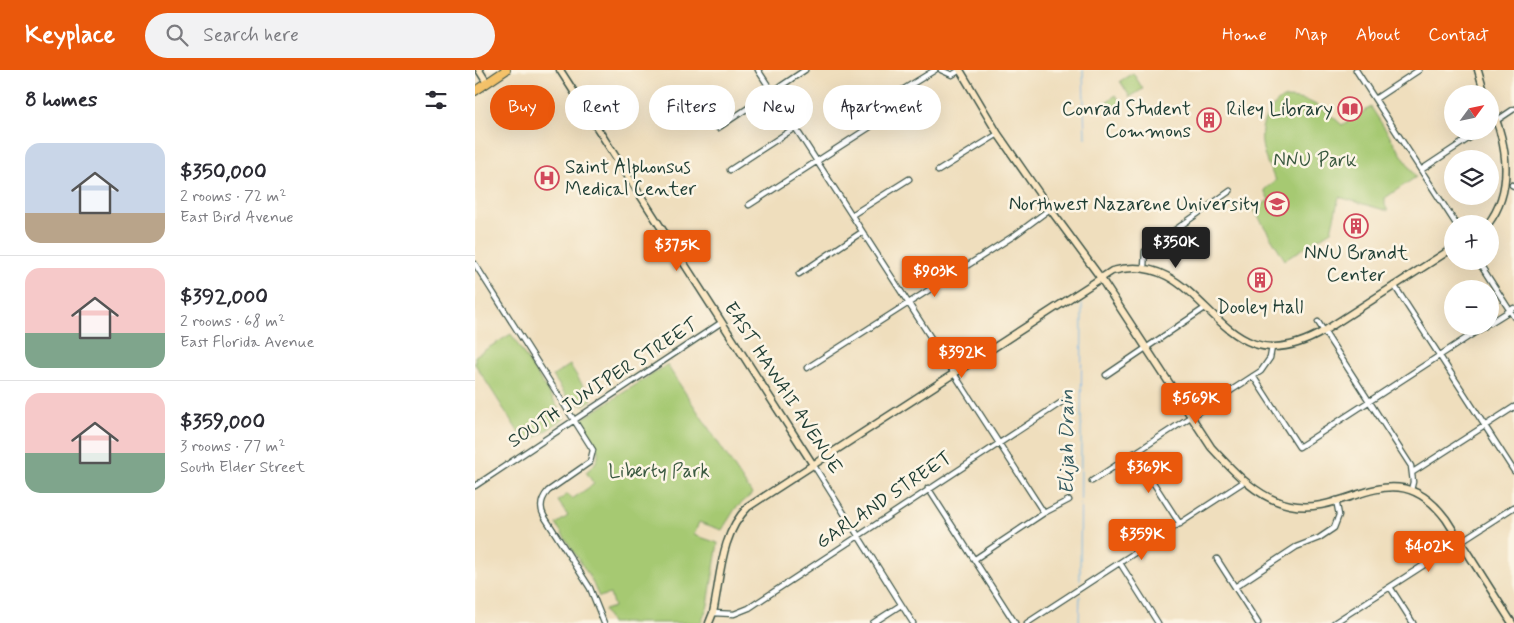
<!DOCTYPE html>
<html lang="en">
<head>
<meta charset="utf-8">
<style>
	body { margin:0; font-family:Mynerve,sans-serif; background:#f2f2f3; color:#2b2b33; height:100vh; display:flex; flex-direction:column; font-size:19px; white-space:nowrap }
	* { box-sizing:border-box; margin:0 }
	p { font-size:16px; color:#7c7c81 }
	.icon { flex:none; width:28px; height:28px; fill:none; stroke:currentColor; stroke-width:2; stroke-linecap:round; stroke-linejoin:round }
	.map { position:relative; flex:1; overflow:hidden }
	.drawer { display:flex; flex-direction:column; background:#fff; width:475px }
	.drawer>* { flex:none }
	.guide { position:absolute; left:15px; top:15px; width:475px; height:45px; display:flex; gap:10px }
	.needle { width:32px; rotate:57deg }
	.controls { position:absolute; left:969px; top:15px; display:grid; gap:10px }
	.controls a { display:grid; place-items:center; width:55px; height:55px; border-radius:50%; background:#fff; box-shadow:0 5px 20px #0002; font-size:25px }
	.price { position:absolute; translate:-50% -42px; padding:0 11px; border-radius:5px; background:#ea580c; color:#fff; font-size:16px; line-height:32px; filter:drop-shadow(0 1px 2px #0008) }
	.price::after { content:''; position:absolute; left:50%; top:30px; width:15px; height:11px; margin-left:-8px; background:inherit; clip-path:polygon(0 0,100% 0,50% 100%) }
	.price.current { background:#222; color:#fff }
	ul { padding:0; list-style:none }
	li { display:flex; align-items:center; gap:15px; height:125px; padding:0 25px }
	li+li { border-top:1px solid #e1e1e2 }
	li span { display:grid; place-items:center; flex:none; width:140px; height:100px; border-radius:15px; color:#555 }
	li>.icon { margin-inline-start:auto }
	span .icon { width:60px; height:60px; fill:#fffc; stroke-width:1 }
	li b { font-size:21px }
	h2 { display:flex; justify-content:space-between; align-items:center; height:60px; padding:0 25px; font-size:21px }
	.pill { padding:0 18px; border-radius:22px; background:#fff; box-shadow:0 5px 20px #0002; font-size:18px; line-height:45px }
	.pill.current { background:#ea580c; color:#fff }
	header { display:flex; align-items:center; gap:30px; box-sizing:border-box; height:70px; padding:0 25px; background:#ea580c; color:#fff }
	header strong { font-size:24px }
	nav { display:flex; gap:28px; margin-inline-start:auto; font-size:18px }
	.search { width:350px; height:45px; background:#f2f2f3; display:flex; align-items:center; gap:12px; box-sizing:border-box; padding:0 18px; border-radius:28px; color:#7c7c81; font-size:19px }
	main { display:flex; flex:1; min-height:0 }
	.map>svg:first-child { display:block }
</style>
</head>
<body>
<header>
<strong>Keyplace</strong>
<div class="search"><svg class="icon" aria-label="search" viewBox="0 0 24 24"><circle cx="10" cy="10" r="6"/><path d="M15 15l6 6"/></svg>Search here</div>
<nav><a>Home</a><a>Map</a><a>About</a><a>Contact</a></nav>
</header>
<main>
<section class="drawer">
<h2>8 homes<svg class="icon" aria-label="filters" viewBox="0 0 24 24"><path d="M4 7h16M4 17h16"/><circle cx="9" cy="7" r="2"/><circle cx="15" cy="17" r="2"/></svg></h2>
<ul>
<li><span style="background:linear-gradient(#c9d6e8 70%,#b9a48a 0)"><svg class="icon" aria-label="home" viewBox="0 0 24 24"><path d="M3 11l9-7 9 7M6 9v11h12V9"/></svg></span><div><b>$350,000</b><p>2 rooms · 72 m²</p><p>East Bird Avenue</p></div></li>
<li><span style="background:linear-gradient(#f6c9c9 65%,#7fa58c 0)"><svg class="icon" aria-label="home" viewBox="0 0 24 24"><path d="M3 11l9-7 9 7M6 9v11h12V9"/></svg></span><div><b>$392,000</b><p>2 rooms · 68 m²</p><p>East Florida Avenue</p></div></li>
<li><span style="background:linear-gradient(#f6c9c9 60%,#7fa58c 0)"><svg class="icon" aria-label="home" viewBox="0 0 24 24"><path d="M3 11l9-7 9 7M6 9v11h12V9"/></svg></span><div><b>$359,000</b><p>3 rooms · 77 m²</p><p>South Elder Street</p></div></li>
</ul>
</section>
<div class="map">
<svg width="1039" height="553" viewBox="0 0 1039 553">
	<rect width="100%" height="100%" fill="#fcf5e5"/>
	<filter id="ink" filterUnits="userSpaceOnUse"><feTurbulence type="fractalNoise" baseFrequency=".02" numOctaves="2"/><feDisplacementMap in="SourceGraphic" scale="10" xChannelSelector="R" yChannelSelector="G"/><feConvolveMatrix kernelMatrix="1 2 1 2 8 2 1 2 1" color-interpolation-filters="sRGB"/></filter>
	<filter id="wash" filterUnits="userSpaceOnUse"><feTurbulence type="fractalNoise" baseFrequency=".0096" numOctaves="4" result="noise"/><feDisplacementMap in="SourceGraphic" scale="20" xChannelSelector="R" yChannelSelector="G"/><feGaussianBlur stdDeviation="1.12" result="paint"/><feColorMatrix in="noise" values="0 0 0 0 0 0 0 0 0 0 0 0 0 0 0 0 0 1.4 0 .05"/><feComposite in="paint" operator="in"/></filter>
	<g filter="url(#wash)">
		<rect width="100%" height="100%" fill="#efdebd"/>
		<path fill="#a6c972" stroke="#628353" d="M 658,3 L 668,19 L 655,27 L 645,11 Z
			M 641,25 L 646,33 L 632,41 L 628,34 Z
			M 808,28 C 837,28 847,37 867,55 L 896,37 L 941,107 L 910,128 L 910,135 L 913,141 L 864,127 L 856,161 L 810,190 L 779,140 L 794,130 L 789,120 L 801,110 C 784,82 777,49 808,28 Z
			M 36,264 L 90,348 L 51,374 L 0,294 L 0,286 Z
			M 95,295 L 117,330 L 109,335 L 96,333 L 78,306 Z
			M 192,295 L 277,424 L 260,439 L 247,460 L 224,452 L 219,465 L 243,473 L 233,535 L 226,553 L 136,553 L 129,540 L 139,537 L 135,524 L 124,527 L 116,509 L 81,454 L 93,446 L 83,431 L 93,424 L 97,429 L 119,414 L 111,402 C 141,380 106,365 107,349 Z"/>
		<g fill="none" stroke-linecap="round" stroke-linejoin="round">
			<path stroke="#72b4e7" stroke-width="1" d="M 608,0 L 610,68
				M 605,510 L 607,234
				M 604,553 L 605,526"/>
		</g>
	</g>
	<g filter="url(#ink)">
		<g fill="none" stroke-linecap="round" stroke-linejoin="round">
			<g stroke="#3e5549" stroke-width="7">
				<path id="street" d="M 283,0 L 569,443
					M 466,0 L 477,5 L 485,0
					M 881,0 L 981,154
					M 900,29 L 944,0
					M 411,30 L 460,0
					M 1015,55 L 1039,39
					M 243,58 L 330,0
					M 255,100 L 321,57
					M 946,100 L 1005,61
					M 463,101 L 523,64
					M 1037,115 L 1039,116
					M 274,135 L 395,57
					M 377,145 L 434,109
					M 1003,191 L 1039,247
					M 0,194 L 118,380 L 115,392 L 73,421 C 67,428 64,437 69,446 L 115,518 L 129,553
					M 669,197 L 670,181 L 755,121
					M 324,204 L 387,162
					M 919,215 L 1039,401
					M 843,252 L 936,396 L 938,412 L 936,420
					M 1015,253 L 1039,238
					M 332,298 L 540,165 L 575,139
					M 631,305 L 730,238
					M 778,306 L 824,377 L 1010,256
					M 659,383 L 705,454
					M 338,394 L 438,553
					M 938,402 L 1039,337
					M 617,411 L 786,301 L 795,288 L 797,277
					M 0,416 L 247,252
					M 453,418 L 540,553
					M 500,489 L 569,443 L 594,430
					M 742,489 L 783,553
					M 645,493 L 683,553
					M 760,517 L 821,477 L 844,468 L 859,458 L 864,445 L 861,430
					M 915,517 L 938,553
					M 238,543 L 259,544 L 274,538 L 593,328
					M 398,553 L 426,535
					M 552,553 L 770,411
					M 859,553 L 1039,437"/>
			</g>
			<g stroke="#3e5549" stroke-width="9">
				<path id="secondary" d="M 4,0 L 12,13
					M 85,0 L 337,393
					M 485,0 L 523,64 L 575,139 L 625,207 L 736,377 C 757,400 783,429 815,435 C 873,447 919,380 971,449 L 1037,553
					M 1003,0 L 1010,24
					M 1013,154 C 1039,120 1033,75 1015,35
					M 234,553 L 238,543 C 246,506 245,465 273,437 L 637,201 C 735,175 739,325 849,261 L 978,178"/>
			</g>
			<g stroke="#3e5549" stroke-width="10">
				<path id="primary" d="M 0,21 L 31,0"/>
			</g>
			<use href="#street" stroke="#fff" stroke-width="4.5"/>
			<use href="#secondary" stroke="#fbe7c3" stroke-width="6"/>
			<use href="#primary" stroke="#f4c26a" stroke-width="8"/>
		</g>
	</g>
	<defs>
		<g id="library-ring" transform="scale(1.25)"><circle r="9.5" fill="#fcf5e5" stroke="#d1495b" stroke-width="1.5"/><path d="M-6-4Q-3-5.5-.7-3.5V5Q-3 3-6 4ZM6-4Q3-5.5 .7-3.5V5Q3 3 6 4Z" fill="#d1495b"/></g>
		<g id="building-ring" transform="scale(1.25)"><circle r="9.5" fill="#fcf5e5" stroke="#d1495b" stroke-width="1.5"/><path d="M-4-6H4V6H1V3H-1V6H-4ZM-2.5-4.3h1.7v1.8h-1.7ZM.8-4.3h1.7v1.8H.8ZM-2.5-1h1.7V.8h-1.7ZM.8-1h1.7V.8H.8Z" fill="#d1495b"/></g>
		<g id="hospital-ring" transform="scale(1.25)"><circle r="9.5" fill="#fcf5e5" stroke="#d1495b" stroke-width="1.5"/><path d="M-5-5h3v3.5h4V-5h3V5h-3V1.5h-4V5h-3Z" fill="#d1495b"/></g>
		<g id="university-ring" transform="scale(1.25)"><circle r="9.5" fill="#fcf5e5" stroke="#d1495b" stroke-width="1.5"/><path d="M0-5L7-2L0 1L-7-2ZM-4 1L0 2.5L4 1V4Q0 6-4 4Z" fill="#d1495b"/></g>
	</defs>
	<g fill-rule="evenodd">
		<use href="#library-ring" x="875" y="39"/>
		<use href="#building-ring" x="734" y="50"/>
		<use href="#hospital-ring" x="72" y="108"/>
		<use href="#university-ring" x="802" y="134"/>
		<use href="#building-ring" x="881" y="156"/>
		<use href="#building-ring" x="785" y="210"/>
	</g>
	<g text-anchor="middle" dominant-baseline="central" stroke-width="5" stroke-linejoin="round" paint-order="stroke">
		<g font-size="19" fill="#1f3d34" stroke="#fcf5e5" text-anchor="end">
			<text x="716" y="39">Conrad Student<tspan x="716" dy="22">Commons</tspan></text>
			<text x="858" y="39">Riley Library</text>
			<text x="90" y="97" text-anchor="start">Saint Alphonsus<tspan x="90" dy="22">Medical Center</tspan></text>
			<text x="784" y="134">Northwest Nazarene University</text>
			<text x="881" y="183" text-anchor="middle">NNU Brandt<tspan x="881" dy="22">Center</tspan></text>
			<text x="785" y="237" text-anchor="middle">Dooley Hall</text>
		</g>
		<g font-size="19" fill="#3a5940" stroke="#fcf5e5">
			<text x="840" y="90">NNU Park</text>
			<text x="184" y="401">Liberty Park</text>
		</g>
		<g font-size="19" fill="#1f3d34" stroke="#fcf5e5">
			<text transform="translate(128 313) rotate(-33)">SOUTH JUNIPER STREET</text>
			<text transform="translate(308 318) rotate(57)">EAST HAWAII AVENUE</text>
			<text transform="translate(409 430) rotate(-34)">GARLAND STREET</text>
		</g>
		<g font-size="20" font-style="italic" fill="#345b61" stroke="#fcf5e5">
			<text transform="translate(592 372) rotate(-90)">Elijah Drain</text>
		</g>
	</g>
</svg>
<div class="controls">
<a><svg class="needle" viewBox="-14 -14 28 28"><path d="M0-13l5 13h-10z" fill="#e53935"/><path d="M0 13l5-13h-10z" fill="#7c7c81"/></svg></a>
<a><svg class="icon" aria-label="layers" viewBox="0 0 24 24"><path d="M12 4l9 5-9 5-9-5zM3 14l9 5 9-5"/></svg></a>
<a>+</a>
<a>−</a>
</div>
<b class="price current" style="left:701px;top:199px">$350K</b>
<b class="price" style="left:202px;top:202px">$375K</b>
<b class="price" style="left:460px;top:228px">$903K</b>
<b class="price" style="left:487px;top:309px">$392K</b>
<b class="price" style="left:721px;top:355px">$569K</b>
<b class="price" style="left:674px;top:424px">$369K</b>
<b class="price" style="left:667px;top:491px">$359K</b>
<b class="price" style="left:954px;top:503px">$402K</b>
<div class="guide">
<a class="pill current">Buy</a>
<a class="pill">Rent</a>
<a class="pill">Filters</a>
<a class="pill">New</a>
<a class="pill">Apartment</a>
</div>
</div>
</main>
</body>
</html>
